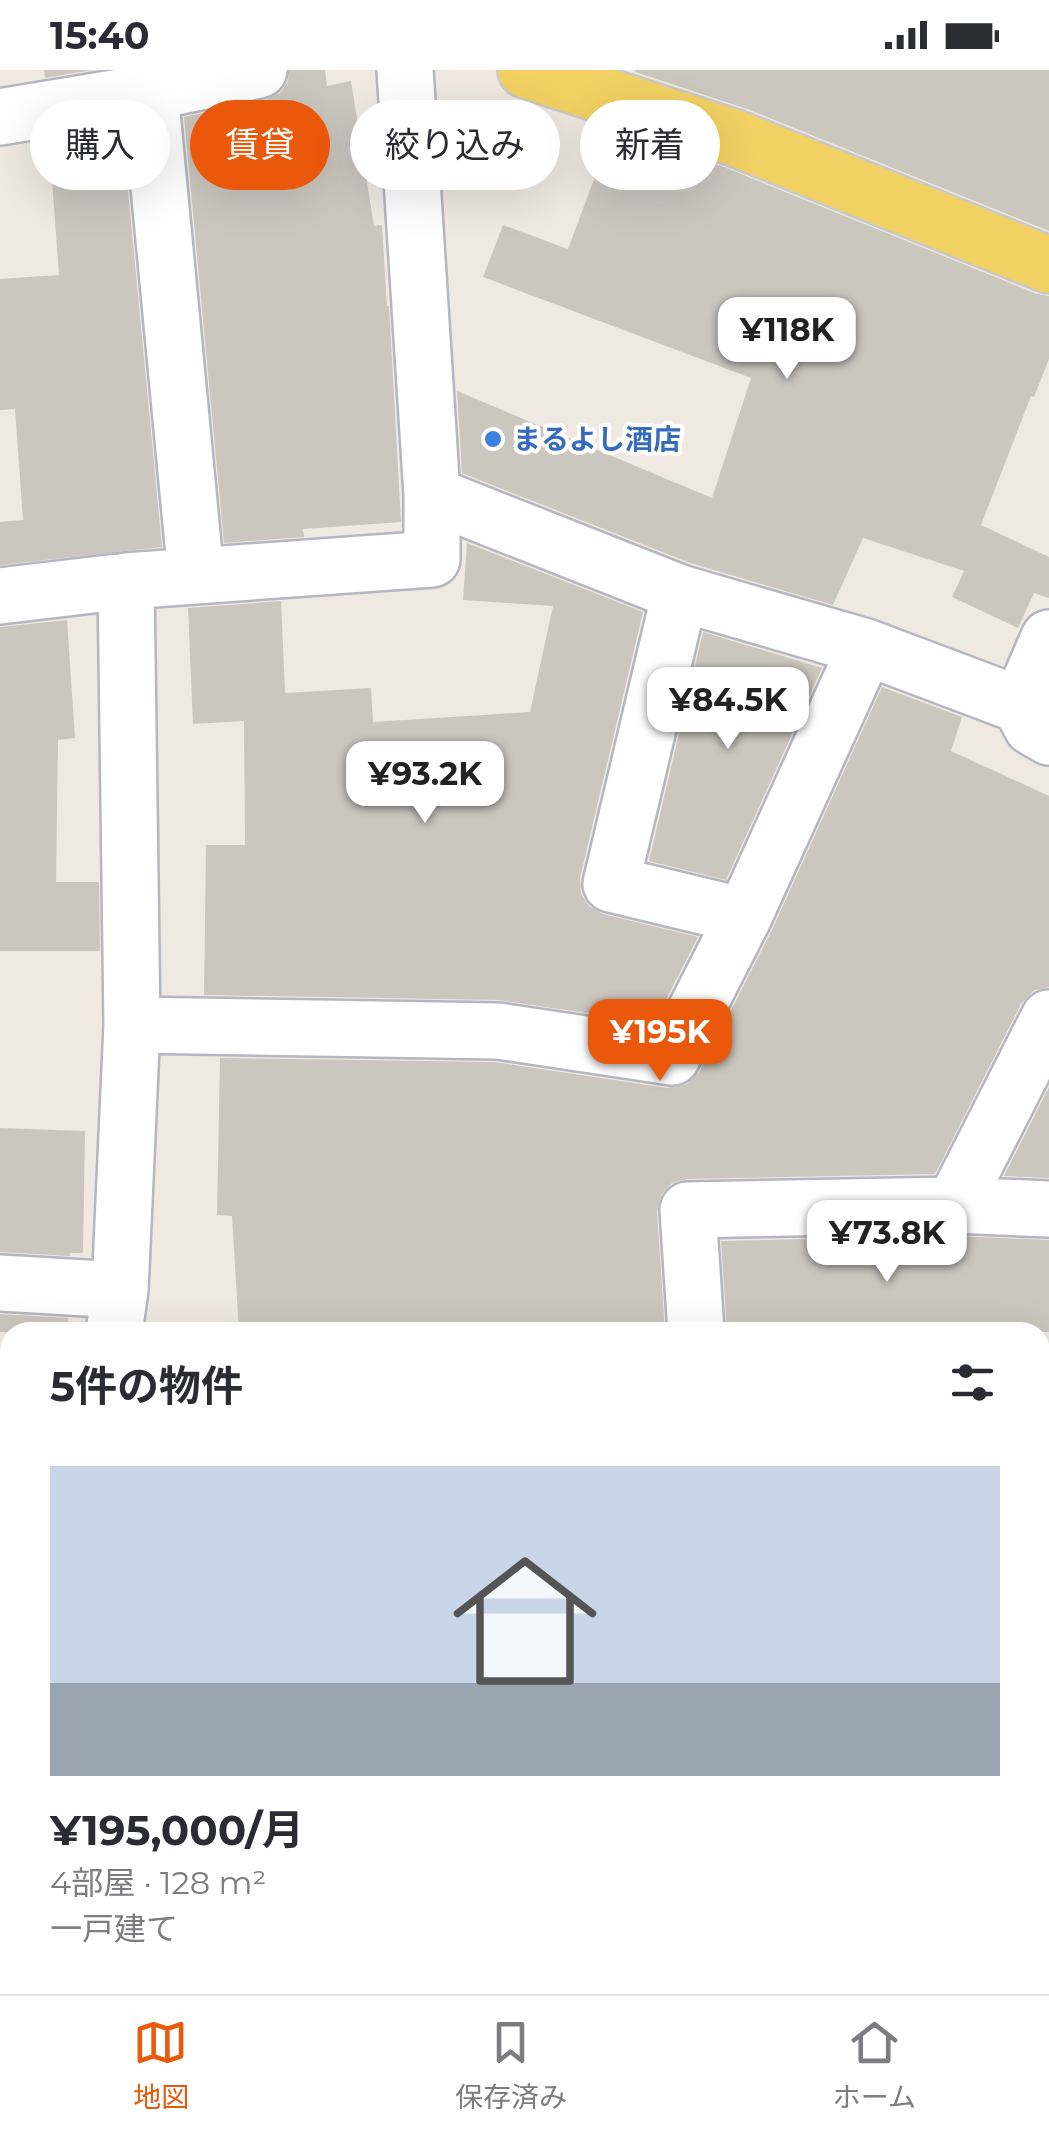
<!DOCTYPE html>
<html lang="ja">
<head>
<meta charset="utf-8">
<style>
	body { margin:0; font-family:Montserrat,"Noto Sans JP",sans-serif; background:#f2f2f3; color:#2b2b33; height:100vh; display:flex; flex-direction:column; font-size:38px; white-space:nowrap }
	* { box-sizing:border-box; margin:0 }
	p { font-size:32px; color:#7c7c81 }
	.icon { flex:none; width:55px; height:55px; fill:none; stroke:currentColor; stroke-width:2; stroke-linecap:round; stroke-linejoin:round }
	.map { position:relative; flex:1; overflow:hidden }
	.drawer { position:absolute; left:0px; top:1252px; width:1050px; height:672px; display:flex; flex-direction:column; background:#fff; border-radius:30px 30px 0 0; box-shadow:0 10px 40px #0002 }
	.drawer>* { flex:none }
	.banner { position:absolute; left:30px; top:30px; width:990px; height:90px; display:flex; gap:20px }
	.price { position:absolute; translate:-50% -85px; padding:0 22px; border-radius:20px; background:#fff; color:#222; font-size:32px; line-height:65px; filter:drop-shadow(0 2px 5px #0008) }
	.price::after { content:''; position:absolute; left:50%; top:60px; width:30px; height:22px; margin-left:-15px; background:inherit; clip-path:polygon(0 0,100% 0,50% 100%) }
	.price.active { background:#ea580c; color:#fff }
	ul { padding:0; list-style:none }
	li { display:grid; align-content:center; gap:20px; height:530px; padding:0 50px }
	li+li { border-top:2px solid #e1e1e2 }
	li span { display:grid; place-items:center; height:310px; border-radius:0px; color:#555 }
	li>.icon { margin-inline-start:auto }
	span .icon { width:180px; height:180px; fill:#fffc; stroke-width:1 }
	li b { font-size:42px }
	h2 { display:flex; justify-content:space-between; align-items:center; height:120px; padding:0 50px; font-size:42px }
	.chip { padding:0 35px; border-radius:45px; background:#fff; box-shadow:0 10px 40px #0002; font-size:35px; line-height:90px }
	.chip.active { background:#ea580c; color:#fff }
	.status { display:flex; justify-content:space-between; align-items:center; height:70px; padding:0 50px; background:#fff; direction:ltr }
	.status svg { height:28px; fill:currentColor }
	.menu { display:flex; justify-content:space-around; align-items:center; height:140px; border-top:2px solid #e1e1e2; background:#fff; font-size:28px; color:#7c7c81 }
	.menu a { display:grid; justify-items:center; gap:5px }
	.menu .active { color:#ea580c }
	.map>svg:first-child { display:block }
</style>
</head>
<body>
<div class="status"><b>15:40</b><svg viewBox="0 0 49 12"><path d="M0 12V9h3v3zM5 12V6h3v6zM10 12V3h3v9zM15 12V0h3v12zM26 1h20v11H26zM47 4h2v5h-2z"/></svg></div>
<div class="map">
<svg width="1049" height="1924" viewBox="0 0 1049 1924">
	<rect width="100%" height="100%" fill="#efe9e1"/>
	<path fill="#cbc7bf" d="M 44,0 L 92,0 L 45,8 Z
		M 289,0 L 325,0 L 327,16 L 351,11 L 374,156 L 382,155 L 387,236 L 389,236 L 401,452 L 303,459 L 304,467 L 224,473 L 184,47 L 266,30 L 280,23 L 288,11 Z
		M 635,0 L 1049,0 L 1049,161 L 747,39 L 635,2 Z
		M 122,58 L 162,477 L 0,495 L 0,452 L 23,450 L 15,339 L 0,340 L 0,209 L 59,205 L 49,70 Z
		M 612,61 L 724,97 L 1037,224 L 1049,226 L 1049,289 L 1034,327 L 1031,326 L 981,455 L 1049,487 L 1049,528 L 1034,523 L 1018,558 L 952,527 L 964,501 L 863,468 L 833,535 L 690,493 L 462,403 L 457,321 L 712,428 L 751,308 L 483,207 L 503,155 L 568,179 Z
		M 467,473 L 643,542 L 580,808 L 581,824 L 589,836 L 603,844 L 698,867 L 654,953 L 498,930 L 204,925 L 206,775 L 245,775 L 244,651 L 193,654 L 188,538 L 281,531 L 285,623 L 371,618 L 373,652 L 530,642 L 553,536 L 463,530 Z
		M 67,550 L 75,668 L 58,670 L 56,812 L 99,812 L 100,881 L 0,881 L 0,557 Z
		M 703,562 L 822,598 L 726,810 L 649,791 Z
		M 882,617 L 962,647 L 951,681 L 1049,726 L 1049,917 L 1033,921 L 1021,934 L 935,1104 L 687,1109 L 672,1113 L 661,1125 L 657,1141 L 665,1262 L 239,1262 L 232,1146 L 217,1145 L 220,988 L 495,992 L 667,1018 L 687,1014 L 700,1001 L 772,860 Z
		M 1049,1017 L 1049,1108 L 1004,1106 Z
		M 0,1058 L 85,1061 L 83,1183 L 70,1183 L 70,1186 L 0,1182 Z
		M 954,1166 L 1049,1170 L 1049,1262 L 727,1262 L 721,1171 Z
		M 0,1244 L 68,1248 L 68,1262 L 0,1262 Z"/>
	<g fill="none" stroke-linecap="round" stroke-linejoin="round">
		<g stroke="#b4b7c1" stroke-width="60">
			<path id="minor" d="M 150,22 L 196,506
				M 0,47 L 150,22 L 259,0
				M 432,425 L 680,523 L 866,577 L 1020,635
				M 680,523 L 611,814 L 744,846
				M 0,526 L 126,511 L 432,489 L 432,425 L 405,0
				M 1049,568 L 1020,635 L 1032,657 L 1049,667
				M 132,955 L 498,961 L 672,987 L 744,846 L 866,577
				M 954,1135 L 1049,948
				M 0,1213 L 120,1220
				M 114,1262 L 120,1220 L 132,955 L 126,511
				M 696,1262 L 688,1140 L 954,1135 L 1049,1139
				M 1040,1462 L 1049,1460
				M 0,1745 L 10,1746
				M 1040,1782 L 1049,1777
				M 826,1915 L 827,1924
				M 55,1924 L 55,1915
				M 754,1924 L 779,1915"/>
		</g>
		<g stroke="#c9c9c9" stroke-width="60">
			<path id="major" d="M 526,0 L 735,68 L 1049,195"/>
		</g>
		<use href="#minor" stroke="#fff" stroke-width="55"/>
		<use href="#major" stroke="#f2d163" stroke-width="55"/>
	</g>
	<circle fill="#3f7fe0" stroke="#fff" stroke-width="4" cx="493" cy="369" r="10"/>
	<g text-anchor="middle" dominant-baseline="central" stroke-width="8" stroke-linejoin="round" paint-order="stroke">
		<g font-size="28" font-weight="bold" fill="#366cbe" stroke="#fff" text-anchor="start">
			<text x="513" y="369">まるよし酒店</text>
		</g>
	</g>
</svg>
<b class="price" style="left:787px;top:312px">¥118K</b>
<b class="price" style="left:728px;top:682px">¥84.5K</b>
<b class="price" style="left:425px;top:756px">¥93.2K</b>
<b class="price active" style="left:660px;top:1014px">¥195K</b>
<b class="price" style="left:887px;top:1215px">¥73.8K</b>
<div class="banner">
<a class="chip">購入</a>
<a class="chip active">賃貸</a>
<a class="chip">絞り込み</a>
<a class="chip">新着</a>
</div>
<section class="drawer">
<h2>5件の物件<svg class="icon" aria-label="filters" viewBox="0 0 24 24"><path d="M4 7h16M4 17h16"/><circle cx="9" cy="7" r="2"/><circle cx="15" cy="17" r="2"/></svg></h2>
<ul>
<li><span style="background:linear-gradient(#c9d6e8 70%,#9aa5b1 0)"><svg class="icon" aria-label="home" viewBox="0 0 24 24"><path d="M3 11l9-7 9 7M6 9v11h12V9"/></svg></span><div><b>¥195,000/月</b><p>4部屋 · 128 m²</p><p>一戸建て</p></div></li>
</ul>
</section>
</div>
<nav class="menu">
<a class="active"><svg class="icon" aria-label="map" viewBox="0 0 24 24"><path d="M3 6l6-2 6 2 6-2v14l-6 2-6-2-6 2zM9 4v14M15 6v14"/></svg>地図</a>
<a><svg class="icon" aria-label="saved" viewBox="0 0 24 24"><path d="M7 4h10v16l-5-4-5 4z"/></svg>保存済み</a>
<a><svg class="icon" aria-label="home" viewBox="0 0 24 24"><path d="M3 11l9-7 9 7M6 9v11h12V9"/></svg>ホーム</a>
</nav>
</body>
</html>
